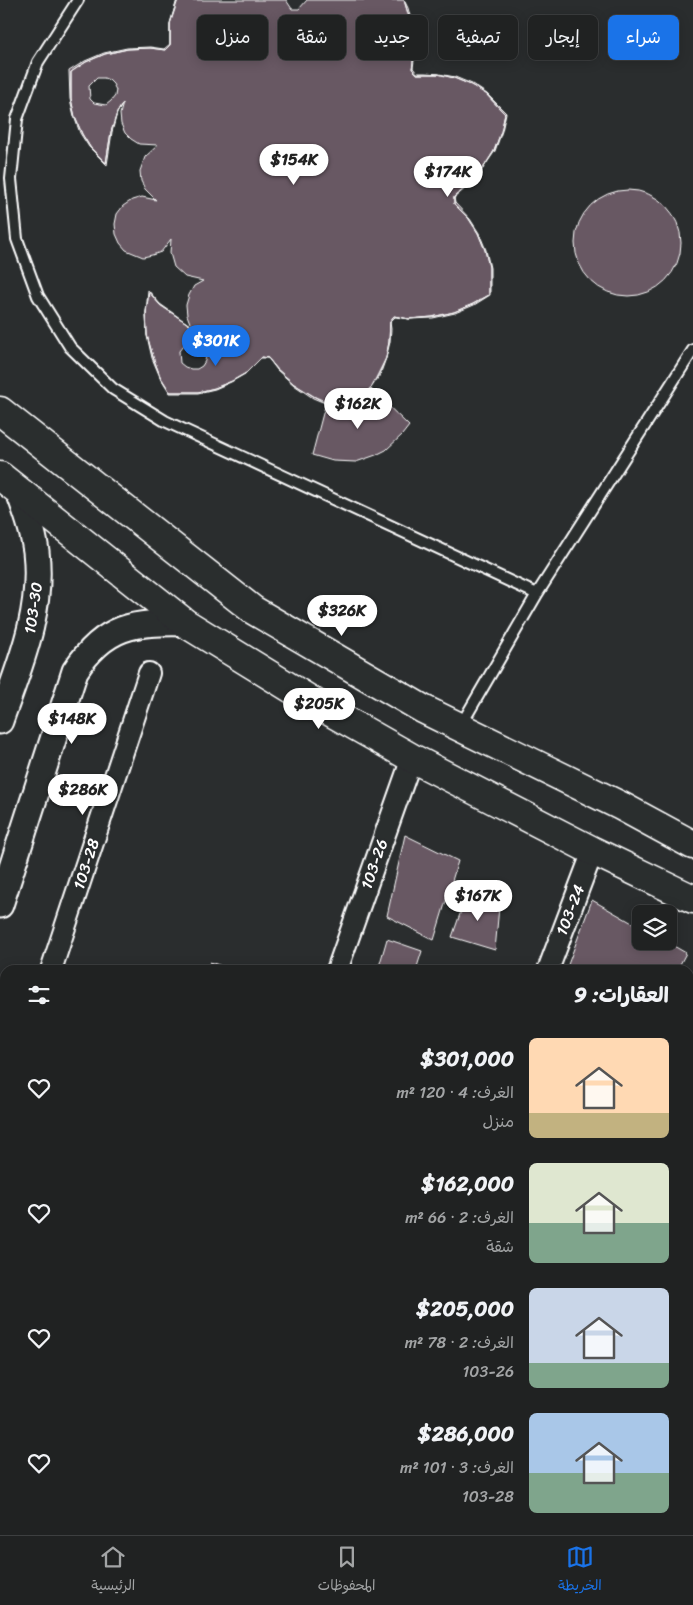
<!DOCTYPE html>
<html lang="ar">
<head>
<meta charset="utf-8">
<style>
	body { margin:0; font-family:Sriracha,"Playpen Sans Arabic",sans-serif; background:#282a2a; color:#f1f3f6; direction:rtl; height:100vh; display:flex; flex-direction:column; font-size:19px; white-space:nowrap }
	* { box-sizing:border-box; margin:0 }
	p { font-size:16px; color:#a2a4a5 }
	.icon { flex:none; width:28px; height:28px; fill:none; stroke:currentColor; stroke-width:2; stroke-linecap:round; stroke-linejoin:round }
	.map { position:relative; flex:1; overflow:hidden; direction:ltr }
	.side { position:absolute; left:0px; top:965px; width:694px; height:570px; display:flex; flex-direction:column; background:#202222; border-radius:15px 15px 0 0; box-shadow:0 2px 12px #0003,0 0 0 1px #3d3f40; direction:rtl }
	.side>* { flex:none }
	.hud { position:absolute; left:15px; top:15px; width:664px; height:45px; direction:rtl; display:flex; gap:10px }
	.controls { position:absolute; left:632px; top:905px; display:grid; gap:10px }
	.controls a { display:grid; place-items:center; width:45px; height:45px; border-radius:8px; background:#202222; box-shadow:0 2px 12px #0003,0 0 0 1px #3d3f40; font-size:25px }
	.price { position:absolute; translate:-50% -42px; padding:0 11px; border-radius:18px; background:#fff; color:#222; font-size:16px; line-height:32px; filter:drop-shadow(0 1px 2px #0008) }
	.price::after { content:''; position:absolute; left:50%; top:30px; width:15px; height:11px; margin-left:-8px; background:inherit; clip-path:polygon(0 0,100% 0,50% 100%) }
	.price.selected { background:#1a73e8; color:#fff }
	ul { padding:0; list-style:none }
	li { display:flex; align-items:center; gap:15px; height:125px; padding:0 25px }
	li span { display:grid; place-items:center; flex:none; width:140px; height:100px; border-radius:8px; color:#555 }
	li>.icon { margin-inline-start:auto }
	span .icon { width:60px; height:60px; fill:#fffc; stroke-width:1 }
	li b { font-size:21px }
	h2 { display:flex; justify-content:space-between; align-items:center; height:60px; padding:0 25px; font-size:21px }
	.tag { padding:0 18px; border-radius:8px; background:#202222; box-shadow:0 2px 12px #0003,0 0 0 1px #3d3f40; font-size:18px; line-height:45px }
	.tag.selected { background:#1a73e8; color:#fff }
	.tabs { display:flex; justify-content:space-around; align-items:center; height:70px; border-top:1px solid #3d3f40; background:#202222; font-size:14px; color:#a2a4a5 }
	.tabs a { display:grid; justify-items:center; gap:2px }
	.tabs .selected { color:#1a73e8 }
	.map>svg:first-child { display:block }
</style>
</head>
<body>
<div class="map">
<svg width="693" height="1535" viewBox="0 0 693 1535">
	<rect width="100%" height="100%" fill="#2a2d2e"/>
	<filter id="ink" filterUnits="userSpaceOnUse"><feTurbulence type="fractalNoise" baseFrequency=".02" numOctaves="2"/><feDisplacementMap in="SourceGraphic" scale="10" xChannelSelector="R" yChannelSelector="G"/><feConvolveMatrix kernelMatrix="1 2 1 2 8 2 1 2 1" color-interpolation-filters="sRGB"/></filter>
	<g filter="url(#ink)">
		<path fill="#685864" stroke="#fff" fill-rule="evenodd" d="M 177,0 L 170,24 L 170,45 L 165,50 L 150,48 L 128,49 L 105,54 L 86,62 L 71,72 L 71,99 L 75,117 L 82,134 L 90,147 L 106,163 L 111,132 L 117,113 L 123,103 L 117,113 L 112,132 L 107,165 L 89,147 L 80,133 L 74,116 L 70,99 L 69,71 L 85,61 L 104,53 L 127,48 L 150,47 L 164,49 L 170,44 L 170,23 Z
			M 178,0 L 286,0 L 292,9 L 299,9 L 307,0 L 404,0 L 413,31 L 414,54 L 412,69 L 417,74 L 438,74 L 454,78 L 471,85 L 486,94 L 505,114 L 501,132 L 494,151 L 482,170 L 466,187 L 454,197 L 454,204 L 469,219 L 478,233 L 485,250 L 489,267 L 489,295 L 473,304 L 454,312 L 432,317 L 409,319 L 394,316 L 390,321 L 389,342 L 386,358 L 379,374 L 370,389 L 351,408 L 332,404 L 313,396 L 294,384 L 277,369 L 268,358 L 262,357 L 246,373 L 232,381 L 215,388 L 198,392 L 170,392 L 160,376 L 153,357 L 147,335 L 146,312 L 149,292 L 160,305 L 197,330 L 190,323 L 187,315 L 186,305 L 189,295 L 194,286 L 203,281 L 185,277 L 174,267 L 170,253 L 171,239 L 161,252 L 152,255 L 143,257 L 126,250 L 120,243 L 116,234 L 115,224 L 117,214 L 123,206 L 132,200 L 142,197 L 156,200 L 145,189 L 141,181 L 140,171 L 145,157 L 158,145 L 139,144 L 131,139 L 125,133 L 121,124 L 120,114 L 123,103 L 117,113 L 111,132 L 106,163 L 90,147 L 82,134 L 75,117 L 71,99 L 71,72 L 86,62 L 105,54 L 128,49 L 150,48 L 165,50 L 170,45 L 170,24 ZM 97,78 L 104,78 L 109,80 L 113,84 L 116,90 L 115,96 L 111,101 L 106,105 L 94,103 L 90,99 L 89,86 ZM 188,342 L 194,342 L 204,349 L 206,355 L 205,361 L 202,366 L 197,369 L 191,369 L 185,367 L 180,363 L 179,351 L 183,346 Z
			M 404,0 L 408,8 L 414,31 L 415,53 L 413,68 L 417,73 L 425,73 L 439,74 L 455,77 L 472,84 L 487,94 L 506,113 L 502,131 L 495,151 L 482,170 L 467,187 L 454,198 L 455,203 L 470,219 L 479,233 L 486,250 L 490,268 L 490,295 L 474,305 L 455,313 L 433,318 L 410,319 L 395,317 L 390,322 L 391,329 L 390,342 L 386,358 L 380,375 L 371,388 L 386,358 L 389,342 L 390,321 L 394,316 L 409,319 L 432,317 L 454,312 L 473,304 L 489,295 L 489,267 L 485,250 L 478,233 L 469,219 L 454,204 L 454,197 L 466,187 L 482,170 L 494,151 L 501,132 L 505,114 L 486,94 L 471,85 L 454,78 L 438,74 L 417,74 L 412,69 L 414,54 L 413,31 Z
			M575 243a53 53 0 1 1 106 0a53 53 0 1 1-106 0Z
			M 148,290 L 160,304 L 197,330 L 160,305 L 149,292 L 146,312 L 147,335 L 153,357 L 160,376 L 170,392 L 198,392 L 215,388 L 232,381 L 246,373 L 262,357 L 268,358 L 277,369 L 294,384 L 325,403 L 313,398 L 294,385 L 277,370 L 268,358 L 261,358 L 245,374 L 231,382 L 215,389 L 198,393 L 170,393 L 160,377 L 152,358 L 147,336 L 146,313 Z
			M 370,388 L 409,426 L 402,435 L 386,450 L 376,455 L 356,462 L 333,461 L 312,455 L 326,402 L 351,408 Z
			M 405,835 L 458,861 L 434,940 L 387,916 Z
			M 468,891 L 499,907 L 495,950 L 452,937 Z
			M 592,900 L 641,928 L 641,941 L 665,941 L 686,953 L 677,970 L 566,970 Z
			M 387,939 L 422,951 L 416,970 L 378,970 Z
			M 210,962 L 234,970 L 206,970 Z
			M 5,1195 L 5,1237 L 0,1235 L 0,1213 Z
			M 689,1243 L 693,1245 L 693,1299 L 689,1296 Z
			M 689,1472 L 693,1474 L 693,1535 L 677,1535 L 679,1530 L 689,1530 Z"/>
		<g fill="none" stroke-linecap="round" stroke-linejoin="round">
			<g stroke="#fff" stroke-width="14">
				<path id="service" d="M 78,0 L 38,62 L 17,119 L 11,179 L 17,239 L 38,296 L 70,347 L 113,389 L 165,421 L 537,594
					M 461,725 L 537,594 L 693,350"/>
			</g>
			<g stroke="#fff" stroke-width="24">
				<path id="minor" d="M 51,970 L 149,673
					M 337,970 L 412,758
					M 548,970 L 593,851
					M 689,1022 L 693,1015
					M 0,1126 L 5,1110
					M 689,1216 L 693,1218
					M 689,1420 L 693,1411
					M 324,1535 L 327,1530
					M 630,1535 L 633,1530"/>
			</g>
			<g stroke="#fff" stroke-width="29">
				<path id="tertiary" d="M 0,721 C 20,664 43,612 36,551 C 33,530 26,511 19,492
					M 0,905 L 75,671 C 105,625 134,622 185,623
					M 0,1283 L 5,1285
					M 0,1335 L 5,1337
					M 421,1530 L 432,1535
					M 526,1530 L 537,1535"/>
			</g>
			<g stroke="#fff" stroke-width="31">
				<path id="secondary" d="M 0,411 L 253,610 L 423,709 L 621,806 L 693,845
					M 0,476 L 185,623 L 315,703 L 412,758 L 593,851 L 693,899"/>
			</g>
			<path stroke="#fff" stroke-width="3" stroke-dasharray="1 4" stroke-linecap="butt" d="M 149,1535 L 154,1530"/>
			<use href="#service" stroke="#2a2d2e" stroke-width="10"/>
			<use href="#minor" stroke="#2a2d2e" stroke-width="20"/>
			<use href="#tertiary" stroke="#2a2d2e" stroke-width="25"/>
			<use href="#secondary" stroke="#2a2d2e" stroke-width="28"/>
		</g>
	</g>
	<g text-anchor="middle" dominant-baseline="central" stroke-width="4" stroke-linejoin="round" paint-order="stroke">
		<g font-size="16" fill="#fff" stroke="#2a2d2e">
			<text transform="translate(33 608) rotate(-82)">103-30</text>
			<text transform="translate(86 864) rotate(-72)">103-28</text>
			<text transform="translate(374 864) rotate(-71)">103-26</text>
			<text transform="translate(570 910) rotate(-69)">103-24</text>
		</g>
	</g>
</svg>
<div class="controls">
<a><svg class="icon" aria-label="layers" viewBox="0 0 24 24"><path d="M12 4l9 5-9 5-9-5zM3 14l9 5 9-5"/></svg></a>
</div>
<b class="price" style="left:294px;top:186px">$154K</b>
<b class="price" style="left:448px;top:198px">$174K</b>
<b class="price selected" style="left:216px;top:367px">$301K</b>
<b class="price" style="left:358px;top:430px">$162K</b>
<b class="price" style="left:342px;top:637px">$326K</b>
<b class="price" style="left:319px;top:730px">$205K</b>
<b class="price" style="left:72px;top:745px">$148K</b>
<b class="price" style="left:83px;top:816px">$286K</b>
<b class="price" style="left:478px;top:922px">$167K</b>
<div class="hud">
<a class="tag selected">شراء</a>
<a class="tag">إيجار</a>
<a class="tag">تصفية</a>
<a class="tag">جديد</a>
<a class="tag">شقة</a>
<a class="tag">منزل</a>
</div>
<section class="side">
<h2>العقارات: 9<svg class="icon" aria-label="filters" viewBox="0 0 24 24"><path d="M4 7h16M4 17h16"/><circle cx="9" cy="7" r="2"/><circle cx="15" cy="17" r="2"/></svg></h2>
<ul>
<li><span style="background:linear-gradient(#ffd9b3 75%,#c2b280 0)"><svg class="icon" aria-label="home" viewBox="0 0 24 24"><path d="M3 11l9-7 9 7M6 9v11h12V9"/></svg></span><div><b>$301,000</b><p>الغرف: 4 · 120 m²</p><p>منزل</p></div><svg class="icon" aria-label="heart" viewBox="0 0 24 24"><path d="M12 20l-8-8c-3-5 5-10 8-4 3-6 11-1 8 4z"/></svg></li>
<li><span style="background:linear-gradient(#dfe7d0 60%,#7fa58c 0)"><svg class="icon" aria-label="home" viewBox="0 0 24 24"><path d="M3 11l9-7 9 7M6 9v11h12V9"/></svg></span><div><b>$162,000</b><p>الغرف: 2 · 66 m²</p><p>شقة</p></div><svg class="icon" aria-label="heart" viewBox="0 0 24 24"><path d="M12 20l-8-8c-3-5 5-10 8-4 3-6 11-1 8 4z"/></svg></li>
<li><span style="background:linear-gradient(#c9d6e8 75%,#7fa58c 0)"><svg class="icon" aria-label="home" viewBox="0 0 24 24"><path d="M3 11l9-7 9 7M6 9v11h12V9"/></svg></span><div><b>$205,000</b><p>الغرف: 2 · 78 m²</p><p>103-26</p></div><svg class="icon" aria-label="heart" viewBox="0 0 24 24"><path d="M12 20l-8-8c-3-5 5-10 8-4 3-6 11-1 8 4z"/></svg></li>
<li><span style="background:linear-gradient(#a9c7e8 60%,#7fa58c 0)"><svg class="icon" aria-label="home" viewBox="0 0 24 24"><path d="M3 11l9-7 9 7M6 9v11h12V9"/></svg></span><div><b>$286,000</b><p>الغرف: 3 · 101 m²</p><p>103-28</p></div><svg class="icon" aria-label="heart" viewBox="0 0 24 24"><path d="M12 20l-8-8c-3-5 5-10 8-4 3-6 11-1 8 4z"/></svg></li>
</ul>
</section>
</div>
<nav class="tabs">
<a class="selected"><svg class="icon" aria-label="map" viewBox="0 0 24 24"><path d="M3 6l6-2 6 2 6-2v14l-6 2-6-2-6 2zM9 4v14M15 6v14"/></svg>الخريطة</a>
<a><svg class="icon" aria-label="saved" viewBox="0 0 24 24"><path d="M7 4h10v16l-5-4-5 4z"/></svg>المحفوظات</a>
<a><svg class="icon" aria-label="home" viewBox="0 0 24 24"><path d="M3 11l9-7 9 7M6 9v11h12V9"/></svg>الرئيسية</a>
</nav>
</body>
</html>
